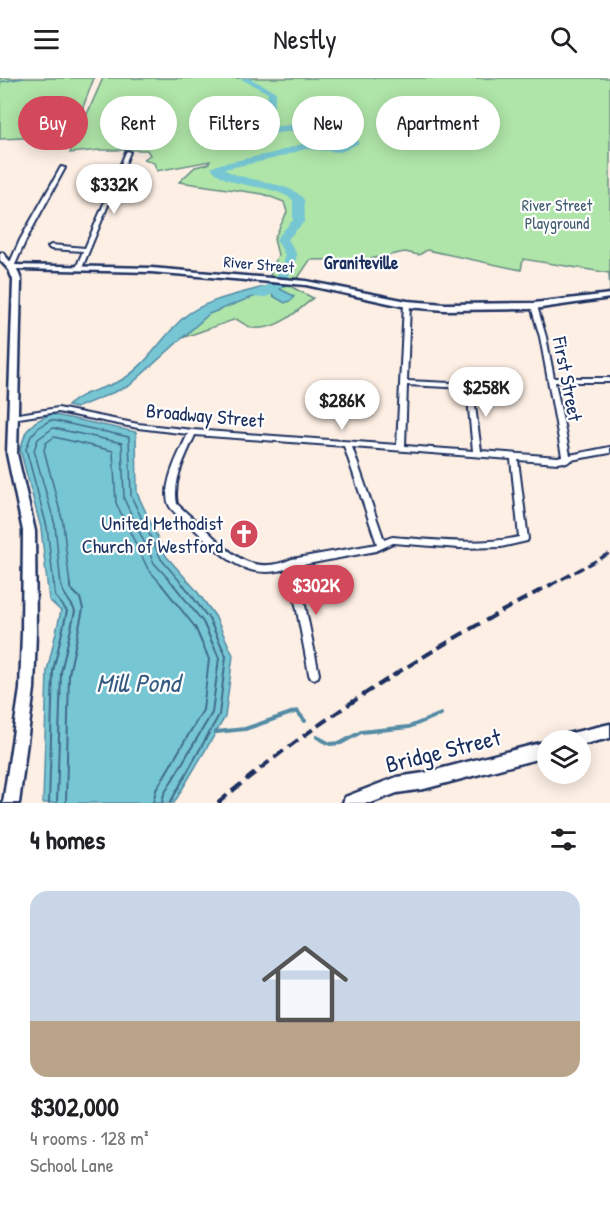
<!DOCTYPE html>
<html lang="en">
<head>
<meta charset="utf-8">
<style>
	body { margin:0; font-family:"Patrick Hand",sans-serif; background:#f2f2f2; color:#202124; height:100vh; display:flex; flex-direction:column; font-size:22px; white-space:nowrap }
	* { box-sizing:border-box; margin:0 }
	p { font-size:20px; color:#757577 }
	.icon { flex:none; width:33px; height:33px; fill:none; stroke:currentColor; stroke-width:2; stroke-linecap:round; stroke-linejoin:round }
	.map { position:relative; height:725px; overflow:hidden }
	.sheet { display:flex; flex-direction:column; background:#fff; flex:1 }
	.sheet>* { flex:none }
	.guide { position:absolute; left:18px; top:18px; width:574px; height:54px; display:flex; gap:12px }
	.tools { position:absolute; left:537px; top:652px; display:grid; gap:12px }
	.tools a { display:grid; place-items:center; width:54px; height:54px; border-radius:50%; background:#fff; box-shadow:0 3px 15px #0003; font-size:30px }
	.price { position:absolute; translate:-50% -51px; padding:0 14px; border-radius:21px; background:#fff; color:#222; font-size:20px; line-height:39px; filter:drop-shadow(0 2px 3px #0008) }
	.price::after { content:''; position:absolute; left:50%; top:36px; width:18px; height:14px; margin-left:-9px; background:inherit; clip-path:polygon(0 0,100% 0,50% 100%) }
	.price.selected { background:#d1495b; color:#fff }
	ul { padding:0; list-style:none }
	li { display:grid; align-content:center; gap:12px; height:318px; padding:0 30px }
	li span { display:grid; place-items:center; height:186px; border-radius:18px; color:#555 }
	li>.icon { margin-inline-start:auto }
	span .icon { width:108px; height:108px; fill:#fffc; stroke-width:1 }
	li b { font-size:26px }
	h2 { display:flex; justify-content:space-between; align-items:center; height:72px; padding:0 30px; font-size:26px }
	.tag { padding:0 21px; border-radius:27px; background:#fff; box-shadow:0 3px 15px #0003; font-size:21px; line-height:54px }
	.tag.selected { background:#d1495b; color:#fff }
	header { display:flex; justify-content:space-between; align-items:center; height:78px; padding:0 30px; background:#fff; font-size:27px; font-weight:600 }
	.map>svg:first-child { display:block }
</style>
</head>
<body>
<header><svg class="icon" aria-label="menu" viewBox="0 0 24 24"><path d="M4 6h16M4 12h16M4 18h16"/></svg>Nestly<svg class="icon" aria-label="search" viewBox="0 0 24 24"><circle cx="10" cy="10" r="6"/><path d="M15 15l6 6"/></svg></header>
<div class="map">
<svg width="610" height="725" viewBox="0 0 610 725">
	<rect width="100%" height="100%" fill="#fdefe4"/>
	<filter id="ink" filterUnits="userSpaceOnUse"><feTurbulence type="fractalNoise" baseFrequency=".0167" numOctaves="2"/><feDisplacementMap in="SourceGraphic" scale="12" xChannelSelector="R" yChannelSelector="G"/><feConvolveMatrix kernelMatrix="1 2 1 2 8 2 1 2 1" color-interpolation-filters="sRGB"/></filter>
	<g filter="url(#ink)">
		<path fill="#afe5a8" stroke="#658a83" stroke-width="1.5" d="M 0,0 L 94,0 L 72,58 L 0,61 Z
			M 103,0 L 610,0 L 610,215 L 609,195 L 523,181 L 521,192 L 427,172 L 419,177 L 405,174 L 369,181 L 310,182 L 298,200 L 269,200 L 278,177 L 274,161 L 287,134 L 284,124 L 263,116 L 179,104 L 195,89 L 208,86 L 210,83 L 157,93 L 154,85 L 144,81 L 150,77 L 147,72 L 100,72 L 70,75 Z
			M 286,206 L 313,220 C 297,234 276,253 253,250 C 248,249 241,244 236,241 L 182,260 L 208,236 L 253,218 L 282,214 L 280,211 Z"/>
		<path fill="#77c6d3" stroke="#528aa4" stroke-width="1.5" d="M 275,206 L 286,206 L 280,211 L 294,218 L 292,222 L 285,225 L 273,218 L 271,214 L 247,221 L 209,236 L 129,308 L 76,330 L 68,328 C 82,312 106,312 125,300 C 148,285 163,258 183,240 C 204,221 248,214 275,206 Z
			M 50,336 L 136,354 L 137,415 L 166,478 L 196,512 L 215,538 L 233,577 L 225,639 L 174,725 L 43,725 L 47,593 L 61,533 L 49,522 L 41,450 L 20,371 L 26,354 L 35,344 Z"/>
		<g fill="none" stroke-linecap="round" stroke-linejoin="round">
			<path stroke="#406b8d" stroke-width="1.5" d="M 54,508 L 47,449 L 26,371 L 31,358 L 39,349 L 51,342 L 129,359 L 131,418 L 161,481 L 184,508
				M 61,508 L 55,447 L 34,372 L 38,361 L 53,350 L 122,365 L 124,421 L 154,485 L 175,508
				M 70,508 L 63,445 L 44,372 L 46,365 L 54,359 L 113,373 L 116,425 L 148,491 L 163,508"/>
			<path stroke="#406b8d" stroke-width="2" d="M 49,725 L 53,593 L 67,533 L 55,518 L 54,506
				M 57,725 L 61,594 L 75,533 C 71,523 62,517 61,506
				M 66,725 L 69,596 L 83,531 L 80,520 L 70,510 L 70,506
				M 153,725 L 156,712 L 203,632 L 209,581 L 195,549 L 161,506
				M 162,725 L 164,716 L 212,635 L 219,580 L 203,544 L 173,506
				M 170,725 L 219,637 L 226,578 L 209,541 L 183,506"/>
			<path stroke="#528aa4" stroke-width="1.5" d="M 0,4 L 23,0"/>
			<path stroke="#528aa4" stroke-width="4" d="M 216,654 L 245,651 L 297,633 L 305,643
				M 317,659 L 330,666 L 341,665 L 361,654 L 409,649 L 441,636"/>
			<path fill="#77c6d3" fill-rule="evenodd" d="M 239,0 L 249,0 L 276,14 L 274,28 L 258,43 L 259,50 L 312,45 L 349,52 L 359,65 L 341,74 L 305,71 L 273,81 L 224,91 C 243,104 295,104 304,122 L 305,143 L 288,161 L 297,177 C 292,196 279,224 254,219 L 252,216 L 254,213 C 274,206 279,196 285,177 L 276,161 L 293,142 L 293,122 C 269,104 232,113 211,90 L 220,86 L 273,75 L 305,65 L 336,69 L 349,64 L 343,56 L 312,51 L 268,56 L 251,55 L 250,42 L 266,27 L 268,15 Z"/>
			<g stroke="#1b2f5e" stroke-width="4">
				<path id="street" d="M 128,73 L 130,74 L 82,190 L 81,191 L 77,191 L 76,190 L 83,173 L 51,171 L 48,169 L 51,167 L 85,170 L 126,74 Z
					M 61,89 L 65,90 L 26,162 L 14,189 L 11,191 L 9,190 L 8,189 L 20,162 Z
					M 407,224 L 410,226 L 407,303 L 472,306 L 481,373 L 558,379 L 562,378 L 540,259 L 531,228 L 534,226 L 537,228 L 546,259 L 554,300 L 610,300 L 610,304 L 555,304 L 570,377 L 610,369 L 610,375 L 571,382 L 567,385 L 564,384 L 558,385 L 518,382 L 528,461 L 527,463 L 501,469 L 459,470 L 393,465 L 376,473 L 297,488 L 319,596 L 318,599 L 314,601 L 310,599 L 309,596 L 289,490 C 245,505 222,476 192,449 C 186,444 172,434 169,427 C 161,408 180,373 188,356 L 138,350 L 58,334 L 12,341 L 8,339 L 12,337 L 58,330 L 138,346 L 193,352 L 397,367 L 404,226 ZM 407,307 L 467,310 L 473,373 L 405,368 ZM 195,357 L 344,368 L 377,466 L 292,481 C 280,486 268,489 255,486 C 235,482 220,464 205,451 C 196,443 186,435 177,426 C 172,402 186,378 195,357 ZM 352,369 L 511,381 L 519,459 C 478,468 434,462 392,459 L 384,462 Z"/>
			</g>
			<g stroke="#1b2f5e" stroke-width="5">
				<path id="secondary" d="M 0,175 L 3,175 L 13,187 L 151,190 L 306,203 L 407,223 L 445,226 L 534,225 L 610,216 L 610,220 L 534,231 L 445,232 L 407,229 L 306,207 L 151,194 L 17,191 L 21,202 L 17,376 L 35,453 L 36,554 L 34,611 L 19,725 L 3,725 L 20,611 L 22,554 L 23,453 L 7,376 L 13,202 L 9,192 L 0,182 Z
					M 610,646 L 610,660 L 580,667 L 580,663 L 559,663 L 562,658 L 567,656 Z
					M 548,663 L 548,678 L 424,711 L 397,715 L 371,725 L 343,725 L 345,719 L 397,699 L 424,695 Z"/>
			</g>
			<use href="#street" fill="#fff" fill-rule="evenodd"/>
			<use href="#secondary" fill="#fff" fill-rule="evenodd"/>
			<path stroke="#1b2f5e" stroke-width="3" stroke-dasharray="10 4.5" stroke-linecap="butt" d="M 549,508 L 610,475"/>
			<path stroke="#1b2f5e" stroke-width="4" stroke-dasharray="12 6" stroke-linecap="butt" d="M 218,725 C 322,637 432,570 552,506"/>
		</g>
	</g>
	<defs>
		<g id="church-disc" transform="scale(1.5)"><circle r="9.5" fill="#d1495b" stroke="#fff"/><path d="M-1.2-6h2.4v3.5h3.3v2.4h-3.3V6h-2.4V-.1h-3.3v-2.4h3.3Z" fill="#fff"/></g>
	</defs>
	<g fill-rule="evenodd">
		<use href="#church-disc" x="244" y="456"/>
	</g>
	<g text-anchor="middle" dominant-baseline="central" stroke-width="4.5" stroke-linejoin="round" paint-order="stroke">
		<g font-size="16" fill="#405c70" stroke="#fff">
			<text x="557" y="127">River Street<tspan x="557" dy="18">Playground</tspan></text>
		</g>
		<g font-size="16" fill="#1b2f5e" stroke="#fff">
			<text transform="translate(259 186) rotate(5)">River Street</text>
		</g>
		<g font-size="18" font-weight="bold" fill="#1b2f5e" stroke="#fff">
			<text x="361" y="184">Graniteville</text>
		</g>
		<g font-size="20" fill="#1b2f5e" stroke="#fff">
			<text transform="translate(568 301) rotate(79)">First Street</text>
			<text transform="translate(205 337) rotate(5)">Broadway Street</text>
		</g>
		<g font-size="20" fill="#1b2f5e" stroke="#fff" text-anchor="end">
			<text x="223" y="444">United Methodist<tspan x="223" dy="23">Church of Westford</tspan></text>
		</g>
		<g font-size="24" fill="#1b2f5e" stroke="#fff">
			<text transform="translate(443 672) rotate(-14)">Bridge Street</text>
		</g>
		<g font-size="26" font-style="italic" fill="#375c81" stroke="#fff">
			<text x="138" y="604">Mill Pond</text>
		</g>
	</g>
</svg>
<div class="tools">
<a><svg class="icon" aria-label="layers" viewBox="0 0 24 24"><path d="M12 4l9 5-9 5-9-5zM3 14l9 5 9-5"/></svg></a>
</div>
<b class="price" style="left:114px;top:137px">$332K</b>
<b class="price" style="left:486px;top:340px">$258K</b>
<b class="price" style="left:342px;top:353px">$286K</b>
<b class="price selected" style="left:316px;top:538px">$302K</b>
<div class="guide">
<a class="tag selected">Buy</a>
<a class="tag">Rent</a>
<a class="tag">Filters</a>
<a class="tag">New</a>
<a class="tag">Apartment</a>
</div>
</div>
<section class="sheet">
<h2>4 homes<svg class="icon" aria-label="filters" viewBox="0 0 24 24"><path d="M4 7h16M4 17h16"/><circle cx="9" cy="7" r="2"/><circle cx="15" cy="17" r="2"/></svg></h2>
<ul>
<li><span style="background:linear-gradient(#c9d6e8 70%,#b9a48a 0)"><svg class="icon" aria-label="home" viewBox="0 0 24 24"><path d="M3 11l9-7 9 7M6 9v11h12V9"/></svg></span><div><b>$302,000</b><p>4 rooms · 128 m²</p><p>School Lane</p></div></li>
</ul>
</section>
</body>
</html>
